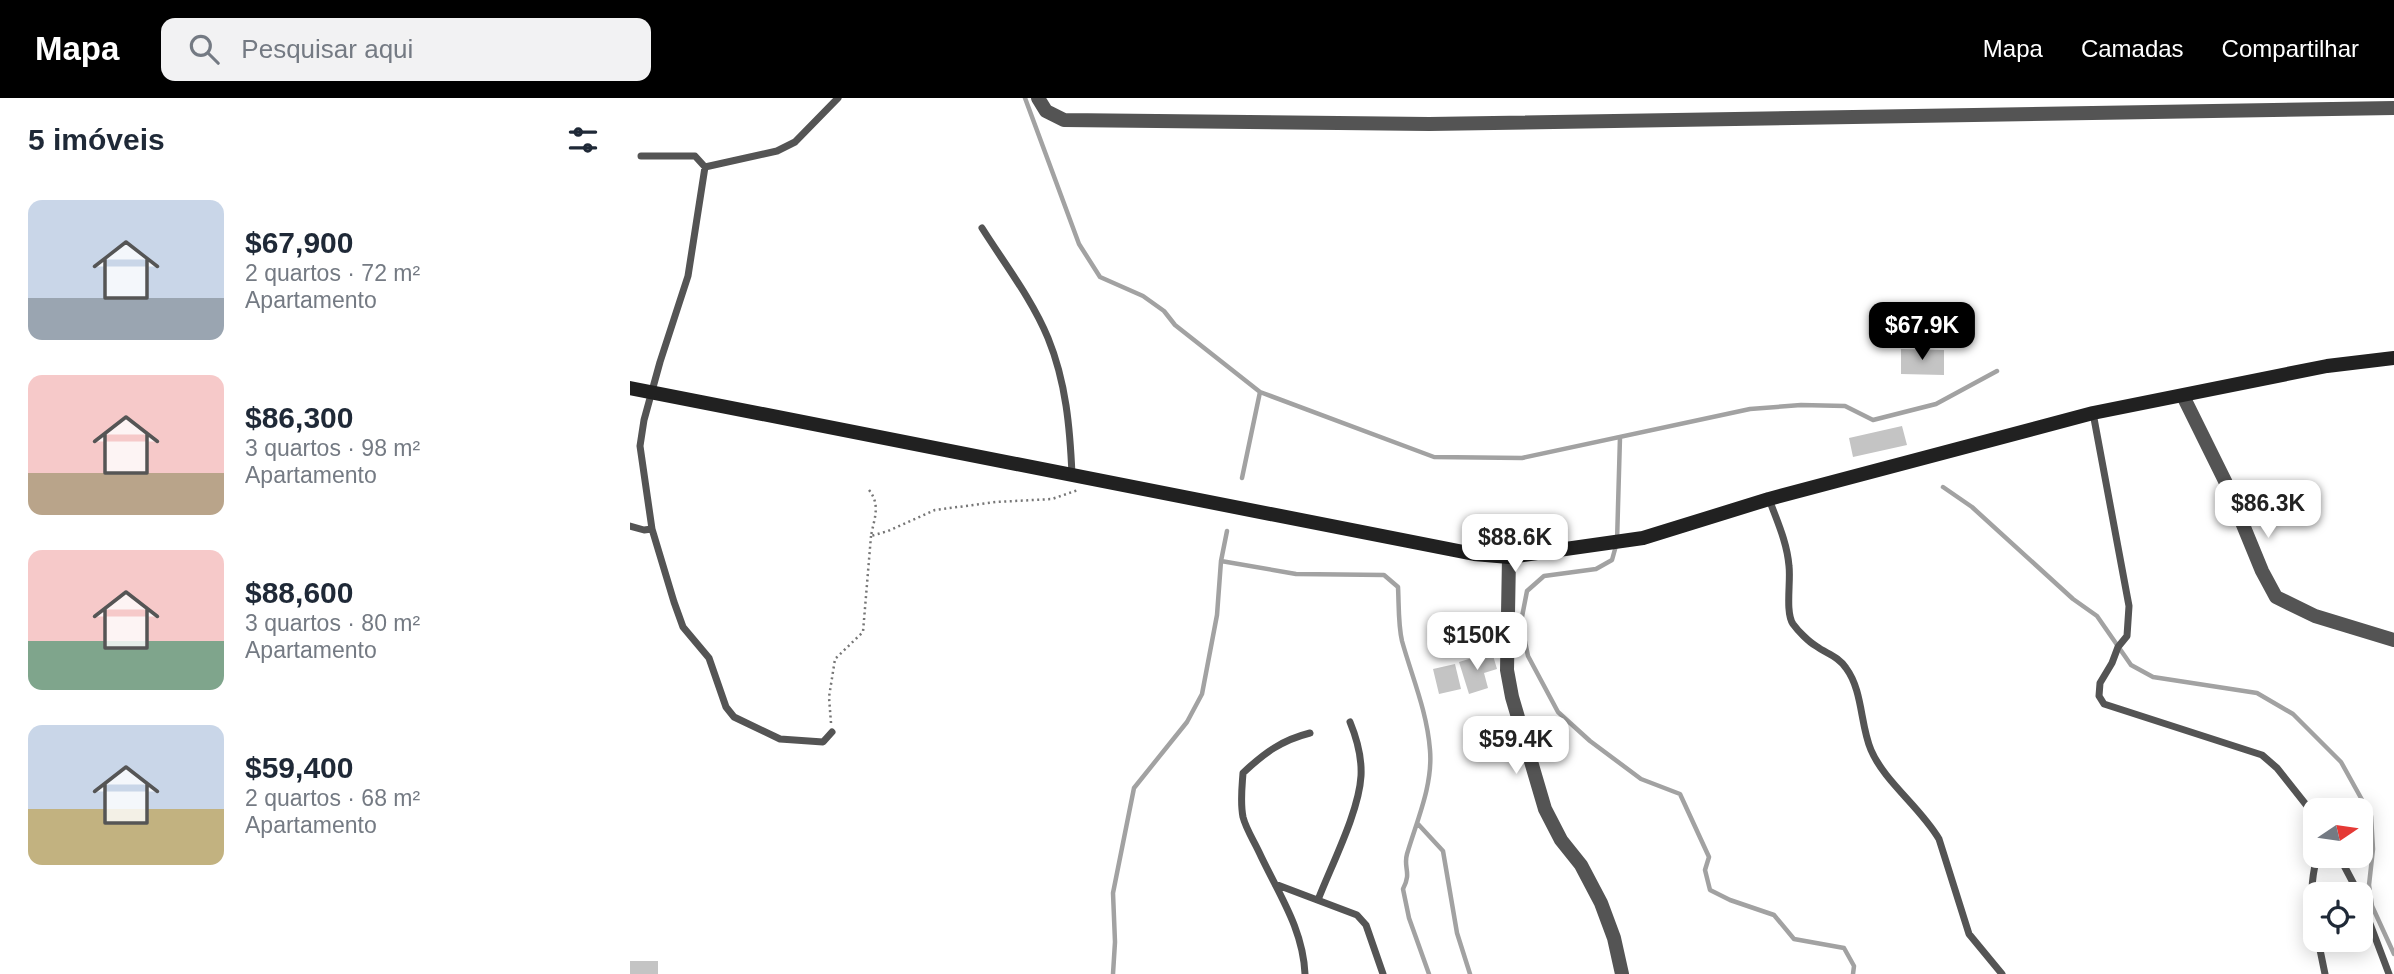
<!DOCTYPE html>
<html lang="pt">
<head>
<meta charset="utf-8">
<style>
	body { margin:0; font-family:Helvetica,sans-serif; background:#f2f2f3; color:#1f2937; height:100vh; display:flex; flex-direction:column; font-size:26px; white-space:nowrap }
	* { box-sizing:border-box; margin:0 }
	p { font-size:23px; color:#747a83 }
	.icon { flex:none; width:38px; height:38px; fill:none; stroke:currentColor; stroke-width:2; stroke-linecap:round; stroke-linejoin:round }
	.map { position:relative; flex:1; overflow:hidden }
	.panel { display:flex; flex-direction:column; background:#fff; width:630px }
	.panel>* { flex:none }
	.needle { width:46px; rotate:77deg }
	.tools { position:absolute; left:1673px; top:700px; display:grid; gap:14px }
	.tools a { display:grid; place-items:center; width:70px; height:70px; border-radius:14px; background:#fff; box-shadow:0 4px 18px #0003; font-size:35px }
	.price { position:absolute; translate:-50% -60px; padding:0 16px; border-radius:14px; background:#fff; color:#222; font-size:23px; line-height:46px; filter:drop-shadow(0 2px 4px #0008) }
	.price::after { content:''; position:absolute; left:50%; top:42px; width:21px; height:16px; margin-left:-10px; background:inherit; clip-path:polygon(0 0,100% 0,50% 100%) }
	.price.on { background:#000; color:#fff }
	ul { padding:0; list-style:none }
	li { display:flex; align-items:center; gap:21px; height:175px; padding:0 28px }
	li span { display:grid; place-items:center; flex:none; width:196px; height:140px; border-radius:14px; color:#555 }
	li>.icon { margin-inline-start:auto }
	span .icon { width:84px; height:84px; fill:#fffc; stroke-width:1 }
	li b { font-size:30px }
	h2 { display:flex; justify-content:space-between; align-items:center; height:84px; padding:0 28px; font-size:30px }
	header { display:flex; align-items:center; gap:42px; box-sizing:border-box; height:98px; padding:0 35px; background:#000; color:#fff }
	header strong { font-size:33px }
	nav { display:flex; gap:38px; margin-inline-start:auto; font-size:24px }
	.search { width:490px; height:63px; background:#f2f2f3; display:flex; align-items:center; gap:18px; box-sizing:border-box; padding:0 24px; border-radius:14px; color:#747a83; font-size:26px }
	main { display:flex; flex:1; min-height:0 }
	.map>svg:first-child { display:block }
</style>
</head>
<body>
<header>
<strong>Mapa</strong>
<div class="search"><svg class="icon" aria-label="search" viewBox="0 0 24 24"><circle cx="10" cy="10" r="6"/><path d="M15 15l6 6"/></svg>Pesquisar aqui</div>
<nav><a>Mapa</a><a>Camadas</a><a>Compartilhar</a></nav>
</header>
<main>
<section class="panel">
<h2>5 imóveis<svg class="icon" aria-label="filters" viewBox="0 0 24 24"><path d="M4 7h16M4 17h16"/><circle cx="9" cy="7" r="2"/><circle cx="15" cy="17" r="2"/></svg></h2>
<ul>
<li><span style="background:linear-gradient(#c9d6e8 70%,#9aa5b1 0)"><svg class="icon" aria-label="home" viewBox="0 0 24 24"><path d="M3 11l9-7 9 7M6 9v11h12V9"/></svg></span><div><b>$67,900</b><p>2 quartos · 72 m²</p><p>Apartamento</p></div></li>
<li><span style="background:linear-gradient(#f6c9c9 70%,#b9a48a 0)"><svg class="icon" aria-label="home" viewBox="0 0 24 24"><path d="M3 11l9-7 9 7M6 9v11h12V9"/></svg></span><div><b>$86,300</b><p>3 quartos · 98 m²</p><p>Apartamento</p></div></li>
<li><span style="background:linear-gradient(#f6c9c9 65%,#7fa58c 0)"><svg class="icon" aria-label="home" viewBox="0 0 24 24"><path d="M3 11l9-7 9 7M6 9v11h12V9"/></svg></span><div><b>$88,600</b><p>3 quartos · 80 m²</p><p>Apartamento</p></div></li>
<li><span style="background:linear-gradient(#c9d6e8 60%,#c2b280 0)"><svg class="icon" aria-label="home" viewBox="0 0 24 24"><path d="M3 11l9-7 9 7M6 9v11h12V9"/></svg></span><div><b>$59,400</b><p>2 quartos · 68 m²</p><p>Apartamento</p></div></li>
</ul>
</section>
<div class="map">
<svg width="1764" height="876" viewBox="0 0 1764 876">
	<rect width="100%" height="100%" fill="#fff"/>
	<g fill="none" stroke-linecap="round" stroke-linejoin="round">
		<path stroke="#a2a2a2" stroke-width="4.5" d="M 395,0 L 449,146 L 470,179 L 513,198 L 534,213 L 545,227 L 630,294 L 804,359 L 892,360 L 1120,311 L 1171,307 L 1215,308 L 1243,322 L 1306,306 L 1367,273
			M 990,339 L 987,444 L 982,462 L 966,471 L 914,478 L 897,493 L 891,524 L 898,558 L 928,614 L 960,643 L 1011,681 L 1050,696 L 1079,759 L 1075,772 L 1080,792 L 1100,802 L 1144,817 L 1164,841 L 1214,850 L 1224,868 L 1223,876
			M 612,380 L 630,294
			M 1313,389 L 1342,409 L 1443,501 L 1467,518 L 1501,567 L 1523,579 L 1627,595 L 1663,616 L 1711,664 L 1741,718 L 1743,751 L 1739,787 L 1742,808 L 1764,856
			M 591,463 L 666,476 L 754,477 L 768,489 C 769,506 768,526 772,543 C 782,579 797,613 800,652 C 803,687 787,722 777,756 C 773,770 782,774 773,791 L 779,820 L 799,876
			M 788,726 L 813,753 L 827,835 L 840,876
			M 483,876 L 485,844 L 483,795 L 504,690 L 557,624 L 572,596 L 587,517 L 591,463 L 597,433"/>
	</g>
	<path fill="#c4c4c4" d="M 1271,251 L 1314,252 L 1314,277 L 1271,276 Z
		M 1272,328 L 1277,347 L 1223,359 L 1219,340 Z
		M 862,554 L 867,571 L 854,575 L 858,590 L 839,596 L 829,564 Z
		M 825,566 L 831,591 L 809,596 L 803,571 Z
		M 0,863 L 28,863 L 28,876 L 0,876 Z"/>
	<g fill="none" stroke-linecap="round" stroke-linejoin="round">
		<path stroke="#767676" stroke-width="2.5" stroke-dasharray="2 3.5" stroke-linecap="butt" d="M 239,392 C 251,407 244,421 241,438 L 258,433 L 305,412 L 366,404 L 422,401 L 448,392
			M 201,625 L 199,599 L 205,561 L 233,534 L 241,438"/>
		<path stroke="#545454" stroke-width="7" d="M 11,58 L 65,58 L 75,69 L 58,178 L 30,264 L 14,322 L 10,348 L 22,431 L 44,504 L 53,529 L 79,560 L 96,609 L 104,619 L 150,641 L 193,644 L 202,634
			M 75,69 L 147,53 L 165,44 L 208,0
			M 352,130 C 374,165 402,201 418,240 C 436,284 440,330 442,377
			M 1463,315 L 1499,508 L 1497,538 L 1488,549 L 1482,565 L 1470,585 L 1469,598 L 1474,606 L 1632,657 L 1647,670 L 1685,718
			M 1139,401 C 1147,423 1157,444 1159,468 C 1161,483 1155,514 1163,526 C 1168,533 1179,544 1186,548 C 1197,556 1208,558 1216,570 C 1233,593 1230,626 1241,652 C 1254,683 1291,710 1309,741 L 1339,836 L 1372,876
			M 0,428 L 14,432 L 22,431
			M 1709,758 L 1729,796
			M 645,786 L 727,817 L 736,827 L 753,876
			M 688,802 C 701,768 729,714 731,678 C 732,659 727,641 720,624
			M 1731,802 L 1759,876
			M 1685,827 C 1680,802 1681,783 1687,758
			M 1688,842 L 1695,876
			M 675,876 C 673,830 648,795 629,754 C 624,743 616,731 613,719 C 610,704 612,690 613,675 C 634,655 652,642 680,635"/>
		<path stroke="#545454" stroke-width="14" d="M 408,0 L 416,13 L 434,22 L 799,26 L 1764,10
			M 1553,298 L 1595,383 L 1632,473 L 1646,499 L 1685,518 L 1764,542
			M 879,459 L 877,572 L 882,599 L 915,711 L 931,742 L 951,767 L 971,805 L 984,840 L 992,876"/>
		<path stroke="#212121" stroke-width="14" d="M 0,290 L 844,456 L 879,459 L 1013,440 L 1139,401 L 1463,315 L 1697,268 L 1764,260"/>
	</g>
</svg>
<div class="tools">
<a><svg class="needle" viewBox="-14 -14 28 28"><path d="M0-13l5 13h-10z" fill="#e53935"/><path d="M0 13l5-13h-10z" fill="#747a83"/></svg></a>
<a><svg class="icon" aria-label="locate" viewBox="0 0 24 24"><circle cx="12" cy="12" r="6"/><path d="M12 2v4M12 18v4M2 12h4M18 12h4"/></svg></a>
</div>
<b class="price on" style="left:1292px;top:264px">$67.9K</b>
<b class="price" style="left:1638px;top:442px">$86.3K</b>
<b class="price" style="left:885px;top:476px">$88.6K</b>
<b class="price" style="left:847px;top:574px">$150K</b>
<b class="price" style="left:886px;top:678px">$59.4K</b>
</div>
</main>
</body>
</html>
